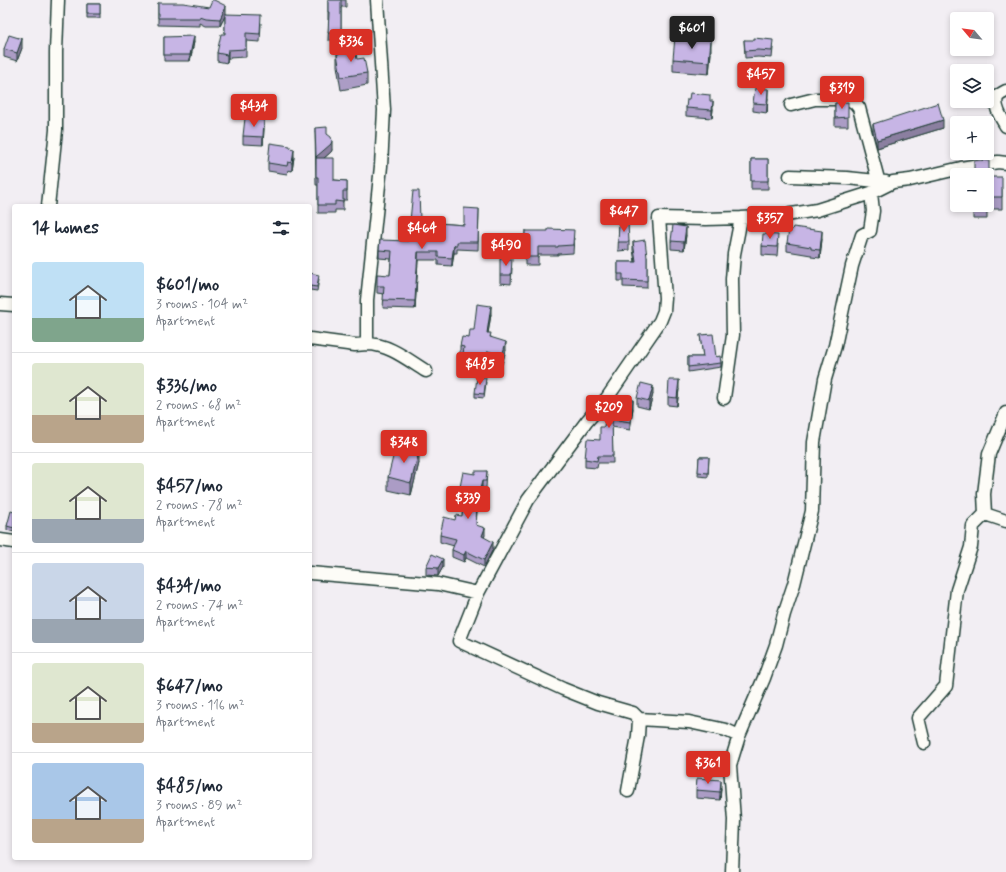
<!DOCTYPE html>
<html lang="en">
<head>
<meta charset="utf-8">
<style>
	body { margin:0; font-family:Mynerve,sans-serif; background:#f6f6f7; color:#1f2937; height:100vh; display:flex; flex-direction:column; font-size:15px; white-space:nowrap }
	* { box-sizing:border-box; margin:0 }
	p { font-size:13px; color:#747a83 }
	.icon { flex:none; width:22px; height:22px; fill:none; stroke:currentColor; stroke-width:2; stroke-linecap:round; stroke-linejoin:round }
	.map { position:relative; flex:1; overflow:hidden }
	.details { position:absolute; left:12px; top:204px; width:300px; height:656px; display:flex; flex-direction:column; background:#fff; border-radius:4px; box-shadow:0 2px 6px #0003 }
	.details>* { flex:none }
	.needle { width:26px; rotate:299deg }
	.tools { position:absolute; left:950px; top:12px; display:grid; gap:8px }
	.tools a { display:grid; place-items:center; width:44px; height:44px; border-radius:4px; background:#fff; box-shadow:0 2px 6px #0003; font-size:20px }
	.price { position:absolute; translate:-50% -34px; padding:0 9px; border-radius:4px; background:#d93025; color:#fff; font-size:13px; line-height:26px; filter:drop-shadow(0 1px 2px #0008) }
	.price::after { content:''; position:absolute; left:50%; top:24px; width:12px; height:9px; margin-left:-6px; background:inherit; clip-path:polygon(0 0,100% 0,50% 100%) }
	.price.selected { background:#222; color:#fff }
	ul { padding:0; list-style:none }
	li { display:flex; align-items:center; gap:12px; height:100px; padding:0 20px }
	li+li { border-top:1px solid #e0e1e3 }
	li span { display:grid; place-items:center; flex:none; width:112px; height:80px; border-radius:4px; color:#555 }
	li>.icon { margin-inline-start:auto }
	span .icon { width:48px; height:48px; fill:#fffc; stroke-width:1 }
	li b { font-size:17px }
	h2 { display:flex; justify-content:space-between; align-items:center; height:48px; padding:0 20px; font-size:17px }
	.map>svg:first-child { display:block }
</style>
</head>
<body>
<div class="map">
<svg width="1006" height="872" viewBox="0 0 1006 872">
	<rect width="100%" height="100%" fill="#f2eef3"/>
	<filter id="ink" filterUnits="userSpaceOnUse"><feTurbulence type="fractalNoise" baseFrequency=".025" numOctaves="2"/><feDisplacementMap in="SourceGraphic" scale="8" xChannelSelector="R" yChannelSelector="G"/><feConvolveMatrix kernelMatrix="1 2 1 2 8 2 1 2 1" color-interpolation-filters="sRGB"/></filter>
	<g filter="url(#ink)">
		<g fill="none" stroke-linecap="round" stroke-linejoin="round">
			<g stroke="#1f3d34" stroke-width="15">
				<path id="street" d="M 377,0 L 384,110 L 381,166 L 367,300 L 367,344 C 389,344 408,360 426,371
					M 1006,91 C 1004,92 1000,94 998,96 C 992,105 1002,119 1006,126
					M 791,105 L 815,99 L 849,99 L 855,103 L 859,108 L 879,183
					M 790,176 L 847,178 L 886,182
					M 48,206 L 56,130 L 56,52 L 58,0
					M 0,304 L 14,305
					M 310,339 L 355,345 L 367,344
					M 724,398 L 733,335 L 732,279 L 734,254 L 741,218
					M 985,514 L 1006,521
					M 0,540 L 14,542
					M 310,573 L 438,584 L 478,593
					M 739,736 L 764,678 L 776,645 L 784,614 L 794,584 L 812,511 L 814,442 L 825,379 L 835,346 L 852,266 L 862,235 L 870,231 L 873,211 L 871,193
					M 924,743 L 918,718 L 946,686 L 957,590 L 971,547 L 973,526 L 985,514 L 984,494 L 989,454 L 1006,413
					M 628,791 L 638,736 L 639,719
					M 732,872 L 734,820 L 730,765 L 739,736 L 726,730 L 689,722 L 639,719 L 633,713 L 598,703 L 563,689 L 459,641 L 478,593 L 528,500 L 587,421 L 607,398 L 660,321 L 664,311 L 665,298 L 659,218 L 706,219 L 741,218 L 779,216 L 817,210 L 871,193 L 893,182 L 910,180 L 961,168 L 998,162 L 1006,163"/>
			</g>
			<use href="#street" stroke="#fdfcf7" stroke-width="12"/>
		</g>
		<path fill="#ab9cc5" stroke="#1f3d34" d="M 328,0 L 346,0 L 346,7 L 341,7 L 341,40 L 328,40 L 329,20 L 328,20 Z
			M 158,3 L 226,14 L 261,23 L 260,42 L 246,41 L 246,57 L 228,58 L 227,63 L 217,61 L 217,53 L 225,34 L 225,16 L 220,26 L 206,26 L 200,23 L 200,26 L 158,25 Z
			M 87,4 L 100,4 L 100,18 L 87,18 Z
			M 164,37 L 194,42 L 190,61 L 164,61 Z
			M 744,40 L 773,48 L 772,58 L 758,57 L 745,58 Z
			M 342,47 L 357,59 L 367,73 L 367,85 L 341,90 L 337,66 L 337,54 L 342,53 Z
			M 22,48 L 17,61 L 4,57 L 4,49 Z
			M 711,53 L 709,74 L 673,71 L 673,59 Z
			M 768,98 L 767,113 L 753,111 L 753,103 Z
			M 689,99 L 710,101 L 713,109 L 712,118 L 686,116 L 686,108 Z
			M 835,103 L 848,117 L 848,126 L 835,126 Z
			M 873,124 L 943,128 L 877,148 L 873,132 Z
			M 264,128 L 263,145 L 243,144 L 243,136 Z
			M 315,128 L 327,134 L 332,150 L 331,152 L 324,158 L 334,180 L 347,181 L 347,200 L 343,200 L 343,210 L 335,210 L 335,213 L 318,213 L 318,185 L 316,185 Z
			M 290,148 L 294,157 L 292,171 L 288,170 L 287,174 L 268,171 L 268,163 Z
			M 751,159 L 768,159 L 768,189 L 751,189 Z
			M 989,177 L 1002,189 L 1002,209 L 987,209 L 987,219 L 973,219 L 973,209 L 962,209 L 962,205 L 987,205 Z
			M 479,209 L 478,250 L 457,249 L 457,253 L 454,253 L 452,266 L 438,265 L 438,260 L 418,260 L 415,309 L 383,308 L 384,294 L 377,293 L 377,286 L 390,275 L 391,259 L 379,258 L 379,250 L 408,241 L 420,220 L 425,222 L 464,225 Z
			M 619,224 L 629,242 L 629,250 L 618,251 Z
			M 525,231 L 574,238 L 573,253 L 558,254 L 558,255 L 538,255 L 538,265 L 525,265 Z
			M 686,235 L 684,250 L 671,249 L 671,241 Z
			M 822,239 L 820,258 L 811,257 L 811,255 L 787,251 L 787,243 Z
			M 633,242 L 647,257 L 647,288 L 623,287 L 623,281 L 618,281 L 618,262 L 635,262 L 633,250 Z
			M 778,244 L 777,256 L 762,255 L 762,246 Z
			M 512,268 L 511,284 L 500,283 L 500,275 Z
			M 310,273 L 319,279 L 317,291 L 310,290 Z
			M 491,314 L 488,333 L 491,337 L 506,350 L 502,364 L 488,359 L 487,366 L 463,362 L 463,354 L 460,354 L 460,346 L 469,338 L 474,330 Z
			M 700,335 L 721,363 L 721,367 L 688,372 L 688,357 L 703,357 Z
			M 486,382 L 484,398 L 475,397 L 475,393 Z
			M 679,389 L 677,406 L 668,405 L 668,397 Z
			M 653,394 L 649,409 L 637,406 L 637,398 Z
			M 608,401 L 633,408 L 630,430 L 612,427 L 613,463 L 598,463 L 597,468 L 585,467 L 585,459 L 600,440 L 604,427 Z
			M 699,457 L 709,457 L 708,477 L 698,476 Z
			M 419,463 L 411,495 L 388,490 L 388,477 Z
			M 487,471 L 486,488 L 482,488 L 477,508 L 476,525 L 485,535 L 484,537 L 493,549 L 484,567 L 466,558 L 464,562 L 452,557 L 452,550 L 454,546 L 440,542 L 440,535 L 455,520 L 462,516 L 464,500 L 459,499 L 459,492 L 475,474 Z
			M 14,512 L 14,532 L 7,530 L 7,526 Z
			M 426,567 L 443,567 L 438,576 L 426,575 Z
			M 721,788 L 720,800 L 696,798 L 696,790 Z"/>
		<path fill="#8b7fa0" stroke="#1f3d34" d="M 226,6 L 226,14 L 220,26 L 220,19 Z
			M 194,36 L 194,42 L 190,61 L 190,55 Z
			M 22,39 L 22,48 L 17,61 L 17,53 Z
			M 711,40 L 711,53 L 709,74 L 709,62 Z
			M 228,50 L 228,58 L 227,63 L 227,55 Z
			M 768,89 L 768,98 L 767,113 L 767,104 Z
			M 713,101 L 713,109 L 712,118 L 712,110 Z
			M 264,120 L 264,128 L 263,145 L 263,137 Z
			M 943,120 L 943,128 L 877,148 L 877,140 Z
			M 332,141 L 332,150 L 331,152 L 316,165 L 316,157 Z
			M 294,149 L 294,157 L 292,171 L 292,163 Z
			M 686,227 L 686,235 L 684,250 L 684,242 Z
			M 822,231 L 822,239 L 820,258 L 820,250 Z
			M 454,245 L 454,253 L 452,266 L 452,258 Z
			M 418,252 L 418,260 L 415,309 L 415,301 Z
			M 491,306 L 491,314 L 487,340 L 487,333 Z
			M 506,342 L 506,350 L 502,364 L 502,356 Z
			M 488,351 L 488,359 L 487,366 L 487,358 Z
			M 679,380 L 679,389 L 677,406 L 677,398 Z
			M 653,386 L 653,394 L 649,409 L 649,401 Z
			M 633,400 L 633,408 L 630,430 L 630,422 Z
			M 419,451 L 419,463 L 411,495 L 411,483 Z
			M 482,481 L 482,488 L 477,508 L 476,532 L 477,501 Z
			M 485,528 L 485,535 L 482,543 L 482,536 Z
			M 493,542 L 493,549 L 484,567 L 484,560 Z
			M 466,551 L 466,558 L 464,562 L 464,555 Z
			M 443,559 L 443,567 L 438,576 L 438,568 Z
			M 721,780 L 721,788 L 720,800 L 720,792 Z"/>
		<path fill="#c7b5e5" stroke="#1f3d34" d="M 212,0 L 214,0 L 226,6 L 220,19 L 206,18 L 200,16 L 200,18 L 158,18 L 158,3 L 183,3 L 209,7 Z
			M 328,0 L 341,0 L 341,33 L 328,33 L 329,12 L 328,12 Z
			M 87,4 L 100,4 L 100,14 L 87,14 Z
			M 225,14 L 261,15 L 260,34 L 246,33 L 246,49 L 228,50 L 227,55 L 217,53 L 221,34 L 225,34 Z
			M 9,35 L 22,39 L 17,53 L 4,49 Z
			M 194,36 L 190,55 L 164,55 L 164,37 Z
			M 675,37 L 711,40 L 709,62 L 673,59 Z
			M 754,38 L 773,40 L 772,51 L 758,50 L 745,51 L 744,40 L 754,40 Z
			M 354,45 L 357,59 L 364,58 L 367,73 L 341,77 L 337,54 L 343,53 L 342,47 Z
			M 755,88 L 768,89 L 767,104 L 753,103 Z
			M 690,93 L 710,95 L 710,101 L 713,101 L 712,110 L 686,108 L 687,99 L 689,99 Z
			M 848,102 L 848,117 L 835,118 L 835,103 Z
			M 938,103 L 943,120 L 877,140 L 873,124 Z
			M 245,118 L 264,120 L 263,137 L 243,136 Z
			M 327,127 L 327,134 L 331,137 L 332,141 L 331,144 L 316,157 L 315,128 Z
			M 270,143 L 290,146 L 290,148 L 294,149 L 292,163 L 288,162 L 287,166 L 268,163 Z
			M 316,158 L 334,158 L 334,180 L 347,181 L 347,191 L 343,191 L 343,202 L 335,201 L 335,205 L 318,205 L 318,177 L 316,177 Z
			M 751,159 L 768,159 L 768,181 L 751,181 Z
			M 980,160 L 989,161 L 989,177 L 1002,177 L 1002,197 L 987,197 L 987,207 L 973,207 L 973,205 L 987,205 L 987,175 L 974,175 L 974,161 Z
			M 413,191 L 419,191 L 420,220 L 425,220 L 425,222 L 464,225 L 464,208 L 479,209 L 478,242 L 457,242 L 457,245 L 454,245 L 452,258 L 438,257 L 438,252 L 418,252 L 415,301 L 383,300 L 384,286 L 377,286 L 377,274 L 390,275 L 392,251 L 379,250 L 380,240 L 408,241 Z
			M 628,223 L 629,242 L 618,242 L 619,224 Z
			M 673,225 L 686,227 L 684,242 L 671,241 Z
			M 793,227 L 822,231 L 820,250 L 811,249 L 811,247 L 787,243 L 789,229 L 792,230 Z
			M 548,229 L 574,230 L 573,245 L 558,246 L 558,247 L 538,247 L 538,257 L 525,257 L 525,231 L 548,231 Z
			M 763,234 L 778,235 L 777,247 L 762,246 Z
			M 645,240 L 647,257 L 647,281 L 623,280 L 623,274 L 618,274 L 618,262 L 636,262 L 633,242 Z
			M 500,259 L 512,259 L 511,275 L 500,275 Z
			M 310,273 L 319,275 L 317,287 L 310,286 Z
			M 477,304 L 491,306 L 487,333 L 491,333 L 490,337 L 506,342 L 502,356 L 488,351 L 487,358 L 463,354 L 464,347 L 460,346 L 462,337 L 469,338 L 470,330 L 474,330 Z
			M 713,334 L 716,357 L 720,356 L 721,363 L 688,367 L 688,357 L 703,357 L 700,335 Z
			M 477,377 L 486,378 L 484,394 L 475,393 Z
			M 669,380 L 679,380 L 677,398 L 668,397 Z
			M 641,383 L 653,386 L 649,401 L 637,398 Z
			M 613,397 L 633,400 L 630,422 L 612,419 L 613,456 L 598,456 L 597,461 L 585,459 L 587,439 L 600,440 L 600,427 L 604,427 L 608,401 L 613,402 Z
			M 396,445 L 419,451 L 411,483 L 388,477 Z
			M 699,457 L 709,457 L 708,473 L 698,472 Z
			M 475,471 L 487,471 L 486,481 L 482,481 L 477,501 L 476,525 L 485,528 L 482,536 L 493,542 L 484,560 L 466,551 L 464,555 L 452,550 L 456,539 L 440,535 L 444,517 L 455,520 L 456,515 L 462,516 L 465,493 L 459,492 L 463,472 L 475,474 Z
			M 11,511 L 14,512 L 14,528 L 7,526 Z
			M 432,554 L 443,559 L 438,568 L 426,567 Z
			M 697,778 L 721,780 L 720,792 L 696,790 Z"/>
	</g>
</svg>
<div class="tools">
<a><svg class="needle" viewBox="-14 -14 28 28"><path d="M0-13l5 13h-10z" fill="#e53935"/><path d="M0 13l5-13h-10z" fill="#747a83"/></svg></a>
<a><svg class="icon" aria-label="layers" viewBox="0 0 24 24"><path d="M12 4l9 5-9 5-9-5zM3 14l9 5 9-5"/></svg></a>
<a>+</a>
<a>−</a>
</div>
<b class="price selected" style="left:692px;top:50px">$601</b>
<b class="price" style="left:351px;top:63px">$336</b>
<b class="price" style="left:761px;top:96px">$457</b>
<b class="price" style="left:842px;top:110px">$319</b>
<b class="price" style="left:254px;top:128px">$434</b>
<b class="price" style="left:624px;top:233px">$647</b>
<b class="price" style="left:770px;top:240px">$357</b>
<b class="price" style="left:422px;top:250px">$464</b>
<b class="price" style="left:506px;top:267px">$490</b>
<b class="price" style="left:480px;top:386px">$485</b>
<b class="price" style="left:609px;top:429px">$209</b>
<b class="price" style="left:404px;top:464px">$348</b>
<b class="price" style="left:468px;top:520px">$339</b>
<b class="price" style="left:708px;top:785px">$361</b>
<section class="details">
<h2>14 homes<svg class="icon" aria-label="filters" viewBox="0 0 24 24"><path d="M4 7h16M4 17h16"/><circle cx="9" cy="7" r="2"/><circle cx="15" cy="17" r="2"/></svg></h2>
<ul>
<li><span style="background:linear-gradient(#bfe0f5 70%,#7fa58c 0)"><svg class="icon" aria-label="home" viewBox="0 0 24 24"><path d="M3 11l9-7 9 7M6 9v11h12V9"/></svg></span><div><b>$601/mo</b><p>3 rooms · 104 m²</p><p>Apartment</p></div></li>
<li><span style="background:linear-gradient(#dfe7d0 65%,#b9a48a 0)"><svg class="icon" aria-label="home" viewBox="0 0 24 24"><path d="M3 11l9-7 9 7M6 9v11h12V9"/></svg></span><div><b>$336/mo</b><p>2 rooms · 68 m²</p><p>Apartment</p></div></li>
<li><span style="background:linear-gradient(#dfe7d0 70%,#9aa5b1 0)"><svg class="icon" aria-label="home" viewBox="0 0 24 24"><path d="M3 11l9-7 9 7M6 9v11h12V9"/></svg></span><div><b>$457/mo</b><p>2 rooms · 78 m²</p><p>Apartment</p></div></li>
<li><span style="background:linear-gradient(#c9d6e8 70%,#9aa5b1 0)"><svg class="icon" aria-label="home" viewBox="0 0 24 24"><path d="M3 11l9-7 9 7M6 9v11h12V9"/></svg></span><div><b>$434/mo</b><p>2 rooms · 74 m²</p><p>Apartment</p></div></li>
<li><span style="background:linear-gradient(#dfe7d0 75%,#b9a48a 0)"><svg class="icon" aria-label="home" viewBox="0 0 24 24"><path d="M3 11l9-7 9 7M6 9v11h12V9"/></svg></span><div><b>$647/mo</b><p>3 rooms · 116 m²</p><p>Apartment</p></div></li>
<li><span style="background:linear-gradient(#a9c7e8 70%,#b9a48a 0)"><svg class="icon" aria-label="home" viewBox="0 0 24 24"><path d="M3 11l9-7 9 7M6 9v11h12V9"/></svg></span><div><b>$485/mo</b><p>3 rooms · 89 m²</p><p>Apartment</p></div></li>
</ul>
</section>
</div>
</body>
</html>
